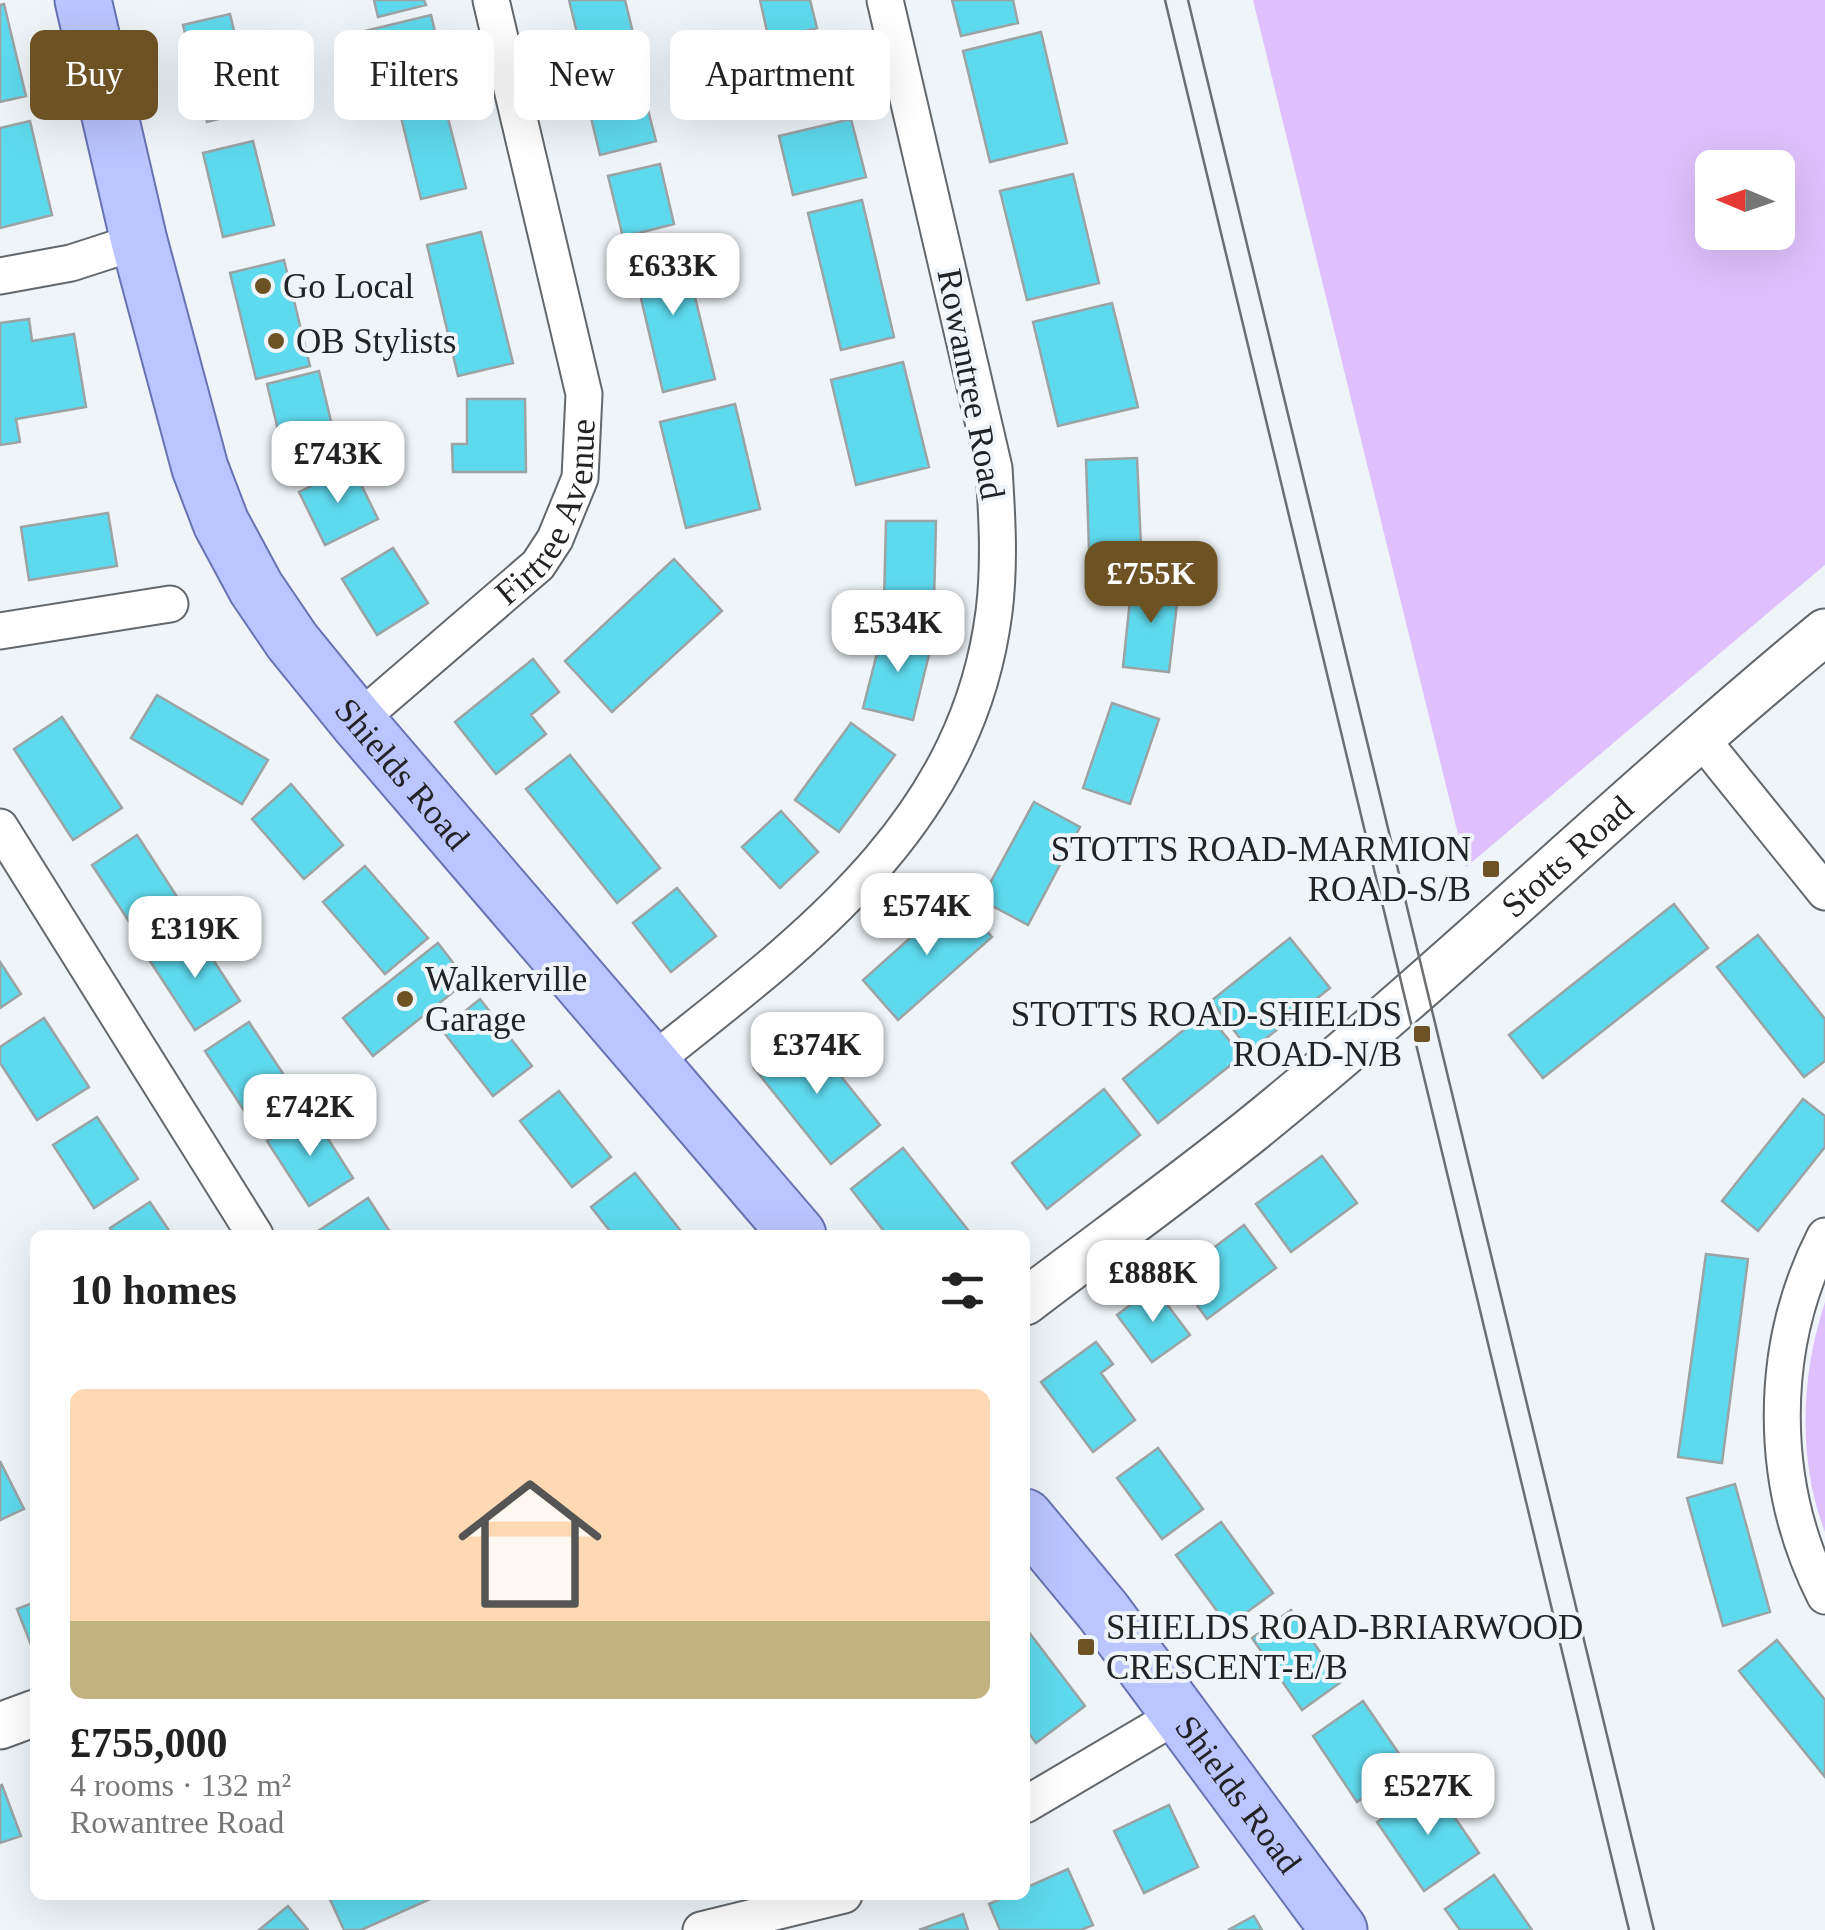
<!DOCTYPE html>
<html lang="en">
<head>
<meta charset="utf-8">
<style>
	body { margin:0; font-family:Georgia,serif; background:#f2f2f2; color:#222; height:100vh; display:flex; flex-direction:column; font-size:38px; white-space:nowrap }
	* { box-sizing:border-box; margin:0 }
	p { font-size:32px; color:#767676 }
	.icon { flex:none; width:55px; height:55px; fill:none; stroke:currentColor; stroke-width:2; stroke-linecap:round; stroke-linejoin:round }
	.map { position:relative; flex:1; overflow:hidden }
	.drawer { position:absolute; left:30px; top:1230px; width:1000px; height:670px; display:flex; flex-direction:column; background:#fff; border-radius:15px; box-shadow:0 10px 40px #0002 }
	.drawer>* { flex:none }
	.guide { position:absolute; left:30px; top:30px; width:1000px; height:90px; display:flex; gap:20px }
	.needle { width:65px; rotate:272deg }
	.controls { position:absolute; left:1695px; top:150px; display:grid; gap:20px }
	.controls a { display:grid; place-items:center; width:100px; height:100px; border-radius:15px; background:#fff; box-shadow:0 10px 40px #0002; font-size:50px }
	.price { position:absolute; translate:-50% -85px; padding:0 22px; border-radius:20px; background:#fff; color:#222; font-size:32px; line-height:65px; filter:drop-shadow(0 2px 5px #0008) }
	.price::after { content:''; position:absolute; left:50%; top:60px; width:30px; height:22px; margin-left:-15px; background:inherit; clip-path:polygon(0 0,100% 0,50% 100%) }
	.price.active { background:#6d5224; color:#fff }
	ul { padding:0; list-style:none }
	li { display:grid; align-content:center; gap:20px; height:530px; padding:0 40px }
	li span { display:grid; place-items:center; height:310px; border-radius:15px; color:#555 }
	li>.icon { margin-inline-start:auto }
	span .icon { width:180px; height:180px; fill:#fffc; stroke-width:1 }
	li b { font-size:42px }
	h2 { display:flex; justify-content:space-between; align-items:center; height:120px; padding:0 40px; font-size:42px }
	.chip { padding:0 35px; border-radius:15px; background:#fff; box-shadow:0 10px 40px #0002; font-size:35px; line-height:90px }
	.chip.active { background:#6d5224; color:#fff }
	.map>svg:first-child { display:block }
</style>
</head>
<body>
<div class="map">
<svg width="1825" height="1930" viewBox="0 0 1825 1930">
	<rect width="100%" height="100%" fill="#eef4f8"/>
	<path fill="#dfc0fc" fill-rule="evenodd" d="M 1253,0 L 1825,0 L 1825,565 L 1466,867 ZM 1712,168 L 1778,168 L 1778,232 L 1712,232 Z
		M 1825,1302 L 1825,1532 C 1797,1459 1801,1375 1825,1302 Z"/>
	<path fill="#5edaee" stroke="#9ca3a4" stroke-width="2.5" d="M 374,0 L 424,0 L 426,5 L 378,17 Z
		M 569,0 L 625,0 L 642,70 L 589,83 Z
		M 760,0 L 810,0 L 817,28 L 769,40 Z
		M 952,0 L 1013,0 L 1018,23 L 961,36 Z
		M 4,4 L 26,96 L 0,102 L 0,5 Z
		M 230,14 L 253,110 L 207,122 L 183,25 Z
		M 431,15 L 447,80 L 377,97 L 361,32 Z
		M 1041,32 L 1067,143 L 990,162 L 963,51 Z
		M 833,41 L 847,98 L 789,113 L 774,54 Z
		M 642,87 L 656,141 L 600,155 L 587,101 Z
		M 442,95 L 466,188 L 421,199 L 398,105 Z
		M 851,119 L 866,177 L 793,195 L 779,136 Z
		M 30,121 L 52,215 L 0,228 L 0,128 Z
		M 253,141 L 274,225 L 223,237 L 203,153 Z
		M 660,164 L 674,224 L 623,237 L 608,176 Z
		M 1073,174 L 1099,283 L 1027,300 L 1000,191 Z
		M 862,200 L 894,337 L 841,350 L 808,213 Z
		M 481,232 L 513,363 L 458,376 L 427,245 Z
		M 682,244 L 715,379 L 663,392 L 631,256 Z
		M 284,260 L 310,366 L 256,379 L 230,273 Z
		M 1112,303 L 1138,407 L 1058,426 L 1033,322 Z
		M 29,319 L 32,341 L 74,334 L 86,407 L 16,419 L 20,442 L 0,445 L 0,323 Z
		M 903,362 L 929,467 L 856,485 L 831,380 Z
		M 319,371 L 336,442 L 284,455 L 267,384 Z
		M 467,399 L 525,399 L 526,472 L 453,472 L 452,444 L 467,444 Z
		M 735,404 L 760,509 L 686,528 L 660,422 Z
		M 1137,458 L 1141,547 L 1089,549 L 1086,460 Z
		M 352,466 L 378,519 L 325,545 L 299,492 Z
		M 108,513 L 117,566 L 29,580 L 21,527 Z
		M 886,521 L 936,521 L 934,602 L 884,602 Z
		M 393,548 L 428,603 L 377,635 L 342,579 Z
		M 674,559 L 722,611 L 612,712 L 565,661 Z
		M 1132,581 L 1179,586 L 1169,672 L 1123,667 Z
		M 883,630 L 932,642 L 913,720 L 863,708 Z
		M 533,659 L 559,692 L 531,715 L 546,734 L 496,774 L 455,722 Z
		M 157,695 L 268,760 L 242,804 L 131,738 Z
		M 1112,703 L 1159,719 L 1130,804 L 1083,788 Z
		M 62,717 L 122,808 L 73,840 L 14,749 Z
		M 851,723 L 895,755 L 839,832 L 795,800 Z
		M 570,755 L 660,868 L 617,903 L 526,789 Z
		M 291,784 L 343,845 L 304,879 L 252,819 Z
		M 1034,802 L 1080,827 L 1028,925 L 981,900 Z
		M 781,811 L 818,852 L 780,888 L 742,847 Z
		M 137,835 L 181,903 L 136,932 L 92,865 Z
		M 365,866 L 428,938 L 385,974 L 323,902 Z
		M 677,888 L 716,936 L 671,972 L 633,923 Z
		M 956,897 L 992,937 L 898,1020 L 863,980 Z
		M 1674,904 L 1708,948 L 1543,1078 L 1509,1035 Z
		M 195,932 L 240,1001 L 195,1030 L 150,961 Z
		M 1758,935 L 1825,1019 L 1825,1061 L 1804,1077 L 1717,967 Z
		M 1290,938 L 1330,988 L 1250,1051 L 1211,1001 Z
		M 438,943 L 467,981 L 373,1056 L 343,1018 Z
		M 0,962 L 21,994 L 0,1008 Z
		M 480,999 L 532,1066 L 493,1096 L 442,1030 Z
		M 1206,1012 L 1242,1056 L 1158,1123 L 1123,1079 Z
		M 44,1018 L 89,1087 L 37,1120 L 0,1063 L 0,1047 Z
		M 249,1022 L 295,1092 L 251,1121 L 205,1051 Z
		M 803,1029 L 880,1125 L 831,1164 L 754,1068 Z
		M 1104,1089 L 1140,1135 L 1047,1209 L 1012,1163 Z
		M 559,1091 L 611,1157 L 572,1187 L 520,1121 Z
		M 1803,1099 L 1825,1116 L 1825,1147 L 1758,1231 L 1722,1201 Z
		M 311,1112 L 353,1178 L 309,1206 L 267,1141 Z
		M 97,1117 L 138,1179 L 94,1208 L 53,1145 Z
		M 903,1148 L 972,1235 L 887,1235 L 851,1189 Z
		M 1322,1156 L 1357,1203 L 1291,1252 L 1256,1204 Z
		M 635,1173 L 684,1235 L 613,1235 L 591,1207 Z
		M 368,1198 L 392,1235 L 321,1235 L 318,1231 Z
		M 150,1202 L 172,1235 L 115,1235 L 110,1228 Z
		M 1244,1225 L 1276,1268 L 1207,1319 L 1176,1276 Z
		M 1706,1254 L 1748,1259 L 1722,1463 L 1678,1457 Z
		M 1154,1287 L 1190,1335 L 1152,1362 L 1117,1315 Z
		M 1096,1342 L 1113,1364 L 1101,1373 L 1135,1420 L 1093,1452 L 1041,1382 Z
		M 1158,1448 L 1203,1509 L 1162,1539 L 1117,1478 Z
		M 0,1461 L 24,1509 L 0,1520 Z
		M 1735,1484 L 1770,1612 L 1723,1626 L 1687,1498 Z
		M 1221,1522 L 1273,1593 L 1228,1626 L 1176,1555 Z
		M 35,1602 L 35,1655 L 17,1609 Z
		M 1291,1610 L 1341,1682 L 1302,1710 L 1252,1638 Z
		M 1025,1627 L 1085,1706 L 1036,1743 L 1025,1728 Z
		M 1777,1640 L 1825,1700 L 1825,1777 L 1739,1671 Z
		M 1363,1701 L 1408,1767 L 1357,1802 L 1313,1736 Z
		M 1432,1784 L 1479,1853 L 1424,1891 L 1377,1822 Z
		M 2,1785 L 21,1836 L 0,1843 L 0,1786 Z
		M 1169,1805 L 1198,1867 L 1144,1893 L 1114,1831 Z
		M 1068,1869 L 1093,1925 L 1081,1930 L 1000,1930 L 989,1904 L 1010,1895 L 1025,1895 L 1025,1888 Z
		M 1494,1875 L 1532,1930 L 1460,1930 L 1445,1909 Z
		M 328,1895 L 434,1895 L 435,1897 L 361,1930 L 344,1930 Z
		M 288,1906 L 308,1930 L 259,1930 Z
		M 963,1914 L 968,1930 L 919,1930 Z
		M 1254,1916 L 1262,1930 L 1228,1930 Z"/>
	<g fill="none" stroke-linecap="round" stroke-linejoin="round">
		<g stroke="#63686c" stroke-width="39">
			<g id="minor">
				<path d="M 0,276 L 71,263 L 139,241"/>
				<path d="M 0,631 L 170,604"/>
				<path id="s1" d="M 357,721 L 538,565 L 555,539 L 580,478 L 584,394 L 491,0"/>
				<path d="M 1699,736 L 1825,892"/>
				<path d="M 0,827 L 255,1235"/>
				<path d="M 652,1062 C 807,939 967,823 994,612 C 1000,564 997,516 994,468 L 885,0"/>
				<path d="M 1825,1236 C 1768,1347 1768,1484 1825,1596"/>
				<path d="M 1025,1805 L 1181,1713"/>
				<path d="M 701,1930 L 844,1895"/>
			</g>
		</g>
		<g stroke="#63686c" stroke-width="49">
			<g id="tertiary">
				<path id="s2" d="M 1025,1302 C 1101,1244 1179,1188 1254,1128 C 1450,969 1631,792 1825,632"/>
				<path d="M 0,1726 L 35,1713"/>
			</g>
		</g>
		<g stroke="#6873b3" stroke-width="59">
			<g id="primary">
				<path id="s3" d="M 83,0 L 139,241 L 200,468 L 221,523 L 256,588 L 292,641 L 357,721 L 798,1235"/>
				<path id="s4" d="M 1025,1517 L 1103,1611 L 1339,1930"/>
			</g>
		</g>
		<use href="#minor" stroke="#fff" stroke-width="35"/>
		<use href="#tertiary" stroke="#fff" stroke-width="45"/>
		<use href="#primary" stroke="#bbc5ff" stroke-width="55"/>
		<path stroke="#6c6f72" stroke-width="2.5" d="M 1165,0 L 1629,1930
			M 1188,0 L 1654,1930"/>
	</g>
	<g fill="#6d5224" stroke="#eef4f8" stroke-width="4">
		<circle cx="263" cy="286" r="10"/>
		<circle cx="276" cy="341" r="10"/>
		<rect x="1481" y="859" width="20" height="20" rx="5"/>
		<circle cx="405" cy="999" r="10"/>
		<rect x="1412" y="1024" width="20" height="20" rx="5"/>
		<rect x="1076" y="1637" width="20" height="20" rx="5"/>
	</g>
	<g text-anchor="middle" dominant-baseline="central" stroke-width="8" stroke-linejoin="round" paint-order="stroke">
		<g font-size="35" fill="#212325" stroke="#eef4f8" text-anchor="start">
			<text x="283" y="286">Go Local</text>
			<text x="296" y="341">OB Stylists</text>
			<text x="1471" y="849" text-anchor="end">STOTTS ROAD-MARMION<tspan x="1471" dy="40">ROAD-S/B</tspan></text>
			<text x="425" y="979">Walkerville<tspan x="425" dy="40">Garage</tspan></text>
			<text x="1402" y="1014" text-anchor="end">STOTTS ROAD-SHIELDS<tspan x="1402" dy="40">ROAD-N/B</tspan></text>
			<text x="1106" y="1627">SHIELDS ROAD-BRIARWOOD<tspan x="1106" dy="40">CRESCENT-E/B</tspan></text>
		</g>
		<g font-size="35" fill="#212325" stroke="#eef4f8">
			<text transform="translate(971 384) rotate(79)">Rowantree Road</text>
			<text stroke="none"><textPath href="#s1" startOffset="292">Firtree Avenue</textPath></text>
			<text stroke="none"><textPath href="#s3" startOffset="852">Shields Road</textPath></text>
			<text stroke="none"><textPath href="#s2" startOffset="702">Stotts Road</textPath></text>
			<text stroke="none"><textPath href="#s4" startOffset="350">Shields Road</textPath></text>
		</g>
	</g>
</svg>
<div class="controls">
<a><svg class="needle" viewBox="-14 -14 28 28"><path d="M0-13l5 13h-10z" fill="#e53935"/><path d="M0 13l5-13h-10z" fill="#767676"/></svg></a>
</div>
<b class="price" style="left:673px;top:318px">£633K</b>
<b class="price" style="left:338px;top:506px">£743K</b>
<b class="price active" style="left:1151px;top:626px">£755K</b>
<b class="price" style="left:898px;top:675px">£534K</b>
<b class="price" style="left:927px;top:958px">£574K</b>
<b class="price" style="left:195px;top:981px">£319K</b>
<b class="price" style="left:817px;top:1097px">£374K</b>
<b class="price" style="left:310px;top:1159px">£742K</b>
<b class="price" style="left:1153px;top:1325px">£888K</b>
<b class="price" style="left:1428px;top:1838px">£527K</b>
<div class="guide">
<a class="chip active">Buy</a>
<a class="chip">Rent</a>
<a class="chip">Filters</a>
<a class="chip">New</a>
<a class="chip">Apartment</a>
</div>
<section class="drawer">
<h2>10 homes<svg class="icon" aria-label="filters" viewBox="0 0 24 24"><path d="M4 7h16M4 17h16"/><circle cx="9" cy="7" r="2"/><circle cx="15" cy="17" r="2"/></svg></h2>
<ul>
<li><span style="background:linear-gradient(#ffd9b3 75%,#c2b280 0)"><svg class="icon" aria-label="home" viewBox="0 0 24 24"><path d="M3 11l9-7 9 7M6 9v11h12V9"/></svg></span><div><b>£755,000</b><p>4 rooms · 132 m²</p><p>Rowantree Road</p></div></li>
</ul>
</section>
</div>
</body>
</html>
